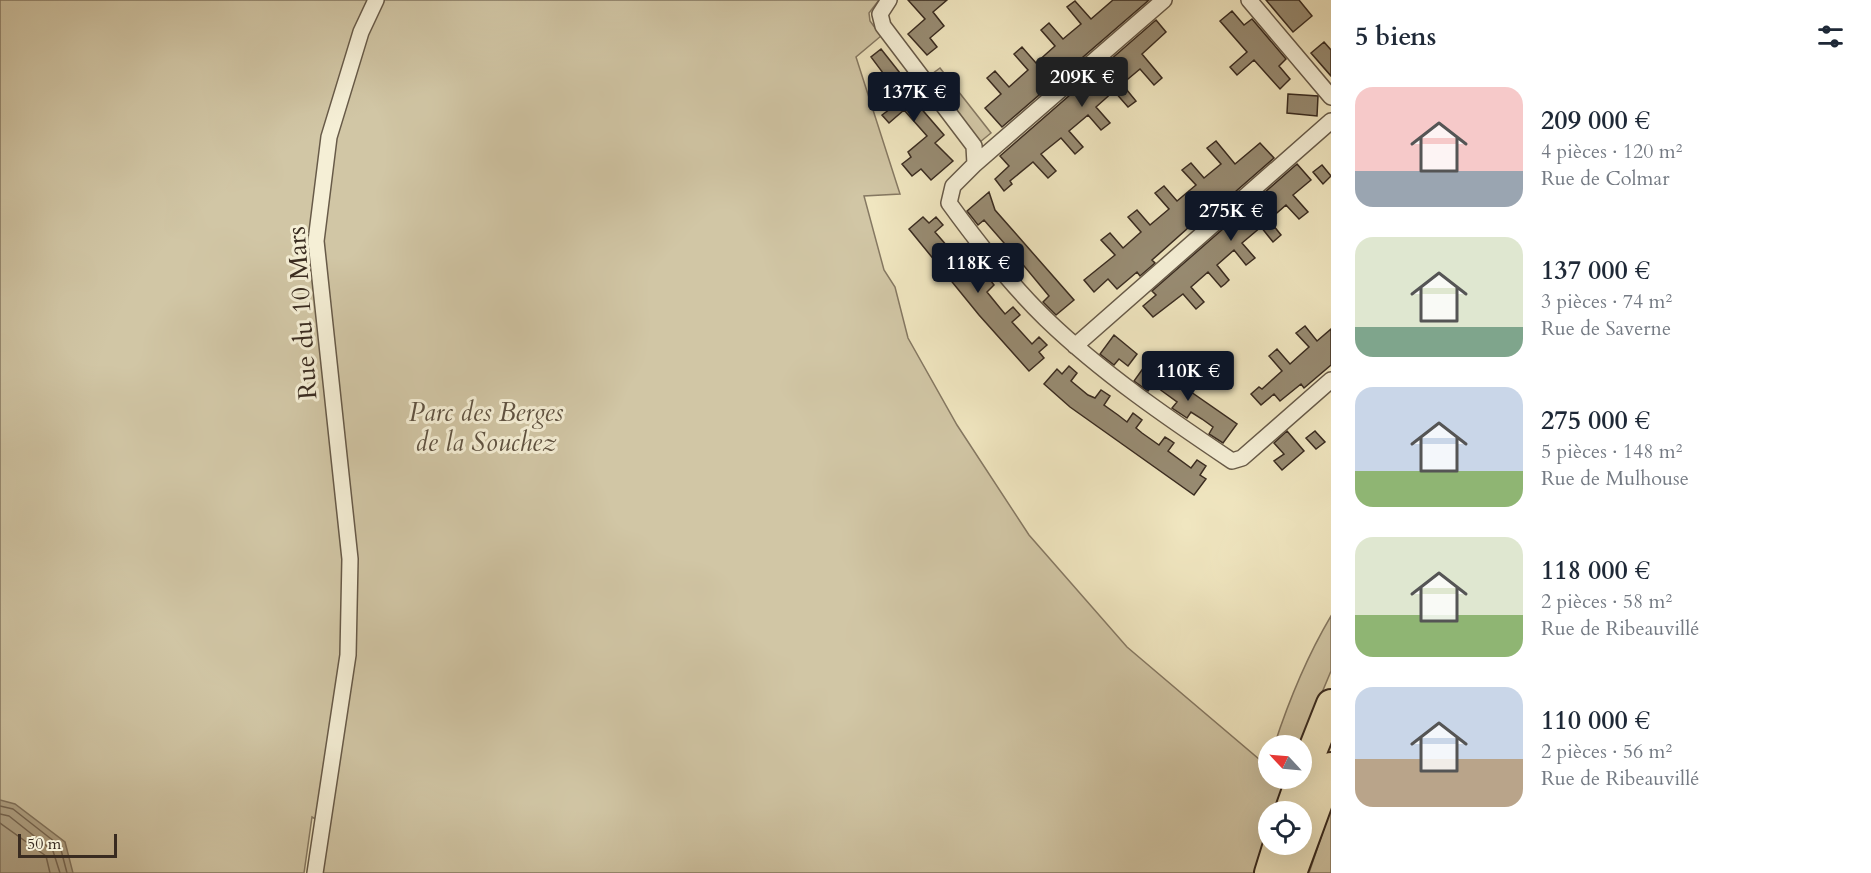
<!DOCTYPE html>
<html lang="fr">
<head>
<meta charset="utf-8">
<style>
	body { margin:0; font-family:Cardo,serif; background:#f6f6f7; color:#1f2937; height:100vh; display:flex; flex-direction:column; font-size:22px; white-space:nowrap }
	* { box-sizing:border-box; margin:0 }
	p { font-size:20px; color:#747a83 }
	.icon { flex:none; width:33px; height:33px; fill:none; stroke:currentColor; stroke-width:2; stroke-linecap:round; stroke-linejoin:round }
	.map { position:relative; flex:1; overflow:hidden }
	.details { display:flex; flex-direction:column; background:#fff; width:540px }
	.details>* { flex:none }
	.needle { width:39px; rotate:296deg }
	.fabs { position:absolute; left:1258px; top:735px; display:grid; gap:12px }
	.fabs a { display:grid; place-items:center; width:54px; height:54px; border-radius:50%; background:#fff; box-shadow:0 6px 24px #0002; font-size:30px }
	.scale { position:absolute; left:18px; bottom:15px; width:99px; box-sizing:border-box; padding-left:6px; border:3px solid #392b20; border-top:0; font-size:16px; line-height:21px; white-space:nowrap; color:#392b20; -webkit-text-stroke:4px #f5efd6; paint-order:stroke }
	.price { position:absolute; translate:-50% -51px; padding:0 14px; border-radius:6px; background:#111827; color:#fff; font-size:20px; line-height:39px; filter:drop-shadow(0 2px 3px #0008) }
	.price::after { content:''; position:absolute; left:50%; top:36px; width:18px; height:14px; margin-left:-9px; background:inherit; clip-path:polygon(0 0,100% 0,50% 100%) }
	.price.selected { background:#222; color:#fff }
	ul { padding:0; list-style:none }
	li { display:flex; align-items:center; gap:18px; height:150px; padding:0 24px }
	li span { display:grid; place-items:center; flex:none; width:168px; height:120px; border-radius:18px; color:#555 }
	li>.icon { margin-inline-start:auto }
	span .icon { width:72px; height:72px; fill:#fffc; stroke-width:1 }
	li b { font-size:26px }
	h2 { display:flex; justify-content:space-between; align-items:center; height:72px; padding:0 24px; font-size:26px }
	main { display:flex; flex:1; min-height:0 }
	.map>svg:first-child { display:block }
</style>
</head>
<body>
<main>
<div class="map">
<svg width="1331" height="873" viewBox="0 0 1331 873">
	<rect width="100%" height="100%" fill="#f0e6c0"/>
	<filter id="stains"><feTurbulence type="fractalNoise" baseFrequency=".00333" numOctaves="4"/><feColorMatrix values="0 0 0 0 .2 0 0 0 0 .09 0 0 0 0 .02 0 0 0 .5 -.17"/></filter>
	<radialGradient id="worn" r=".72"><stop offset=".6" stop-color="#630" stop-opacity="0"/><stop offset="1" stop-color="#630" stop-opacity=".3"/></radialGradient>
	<path fill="#d1c6a5" stroke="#857862" stroke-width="1.5" d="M 0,0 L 879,0 L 869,13 L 870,21 L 881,36 L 856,57 L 900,194 L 864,196 L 884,270 L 895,287 L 908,338 L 957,425 L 1029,535 L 1127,647 L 1266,765 L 1269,759 L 1269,778 L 1287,779 L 1275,811 L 1269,812 L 1269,829 L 1254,873 L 320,873 L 326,825 L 312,817 L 304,873 L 0,873 Z
		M 940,68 L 991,133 L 980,142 L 928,77 Z
		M 1331,616 L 1331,671 L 1300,745 L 1274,746 C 1289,700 1306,658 1331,616 Z
		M 1331,808 L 1331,873 L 1309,873 Z"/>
	<path fill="#b2a68a" stroke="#827560" stroke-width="1.5" d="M 0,800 L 15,804 L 65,842 L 73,873 L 0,873 Z"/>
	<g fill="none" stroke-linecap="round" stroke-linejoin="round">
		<path stroke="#766855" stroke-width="1.5" d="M 0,806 L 13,809 L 60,846 L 67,873
			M 0,814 L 9,816 L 53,851 L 60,873
			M 0,823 L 46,856 L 50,873"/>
	</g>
	<path fill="#988c73" stroke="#392b20" stroke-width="1.5" d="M 908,0 L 947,0 L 933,12 L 944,26 L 930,38 L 937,47 L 927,55 L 908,34 L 925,19 Z
		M 1113,0 L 1149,0 L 1002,127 L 985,108 L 1001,94 L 987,78 L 995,71 L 1009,87 L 1028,70 L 1014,54 L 1022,47 L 1036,63 L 1055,46 L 1041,30 L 1049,23 L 1063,39 L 1081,24 L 1067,7 L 1075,1 L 1091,19 Z
		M 1266,0 L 1299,0 L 1312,16 L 1293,32 Z
		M 1232,11 L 1244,25 L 1252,19 L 1286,59 L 1279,66 L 1290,79 L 1280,89 L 1254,60 L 1237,75 L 1230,67 L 1247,52 L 1220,21 Z
		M 1156,20 L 1166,32 L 1142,54 L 1162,78 L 1154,85 L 1140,69 L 1122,84 L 1136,101 L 1128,107 L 1114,91 L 1096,107 L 1110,123 L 1101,130 L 1088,115 L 1069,131 L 1083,147 L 1075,154 L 1061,138 L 1041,154 L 1056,171 L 1048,178 L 1033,162 L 1010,181 L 1012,184 L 1004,191 L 995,179 L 1009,166 L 1000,156 Z
		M 1324,42 L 1331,50 L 1331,76 L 1311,53 Z
		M 881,49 L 911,87 L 906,91 L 944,135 L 935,143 L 953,161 L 931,180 L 921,169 L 912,176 L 902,164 L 911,157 L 908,152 L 927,136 L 904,110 L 889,123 L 882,115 L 898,103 L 890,93 L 895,89 L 871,57 Z
		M 1288,94 L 1318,96 L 1317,116 L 1287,113 Z
		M 1216,141 L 1235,164 L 1260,143 L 1274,158 L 1227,199 L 1224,196 L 1152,260 L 1155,263 L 1140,276 L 1137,272 L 1117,289 L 1108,279 L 1094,292 L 1084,280 L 1115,255 L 1101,240 L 1110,233 L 1123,248 L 1141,232 L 1128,217 L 1137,210 L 1150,225 L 1169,209 L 1155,193 L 1164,186 L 1177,201 L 1196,185 L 1182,170 L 1191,163 L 1204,178 L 1221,164 L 1207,148 Z
		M 1297,164 L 1311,180 L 1293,195 L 1308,212 L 1299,219 L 1286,205 L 1269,220 L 1281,235 L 1273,242 L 1261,227 L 1242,243 L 1255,258 L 1246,265 L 1234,250 L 1217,265 L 1229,280 L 1225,284 L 1221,287 L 1208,272 L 1191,287 L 1204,302 L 1196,309 L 1183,294 L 1153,317 L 1143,306 L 1156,295 L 1152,291 Z
		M 1322,165 L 1331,176 L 1323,184 L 1313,172 Z
		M 989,192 L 995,210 L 1074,300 L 1056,315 L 1043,302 L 1049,296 L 1020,261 L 1015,271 L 1004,258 L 1011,251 L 984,220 L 978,225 L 967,211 Z
		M 923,217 L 929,223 L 936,217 L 943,225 L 935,232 L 954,254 L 962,247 L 969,255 L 961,262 L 980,284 L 988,277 L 994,285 L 987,292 L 1000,308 L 1005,314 L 1013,307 L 1020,315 L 1012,322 L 1032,344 L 1039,337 L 1047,345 L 1039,352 L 1044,358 L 1029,371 L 979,315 L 909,229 Z
		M 1305,326 L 1317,341 L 1331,329 L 1331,365 L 1304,388 L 1301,384 L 1280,401 L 1274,394 L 1261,405 L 1251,394 L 1259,387 L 1262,389 L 1282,371 L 1269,356 L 1277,349 L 1290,364 L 1300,355 L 1309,347 L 1296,333 Z
		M 1114,335 L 1137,354 L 1128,366 L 1119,359 L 1114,365 L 1100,354 Z
		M 1069,366 L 1077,373 L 1071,381 L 1088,395 L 1095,398 L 1101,390 L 1110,396 L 1104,405 L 1118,415 L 1127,422 L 1133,413 L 1142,420 L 1136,428 L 1142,433 L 1159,445 L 1165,437 L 1170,440 L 1174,443 L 1168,451 L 1191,468 L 1197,460 L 1206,466 L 1200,475 L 1206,479 L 1194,495 L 1070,407 L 1044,384 L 1057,369 L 1062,374 Z
		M 1144,367 L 1151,372 L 1155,367 L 1237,424 L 1223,443 L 1209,434 L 1213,427 L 1202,419 L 1191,412 L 1187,418 L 1172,408 L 1177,402 L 1162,391 L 1153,384 L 1148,391 L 1134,381 Z
		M 1287,431 L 1304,451 L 1282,470 L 1274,461 L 1284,454 L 1274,443 Z
		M 1315,431 L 1325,442 L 1316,449 L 1306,438 Z"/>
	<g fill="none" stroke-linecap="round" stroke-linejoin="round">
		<g stroke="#675a48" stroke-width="18">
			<path id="street" d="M 889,0 L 880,14 L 883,26 L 974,146 L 975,164
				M 1164,0 L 975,164 L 953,186 L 949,203 C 978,243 1011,285 1046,319 C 1102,373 1168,418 1232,461 L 1242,458 L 1331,380
				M 1249,0 L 1331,97
				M 1075,346 L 1331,121
				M 315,873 L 348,655 L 350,559 L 316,241 L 329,137 L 361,32 L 376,0"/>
		</g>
		<g stroke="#392b20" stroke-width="32">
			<path id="highway" d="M 1302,777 L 1331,704
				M 1289,812 L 1301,778
				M 1269,873 L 1278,844
				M 1292,873 L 1331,767"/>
		</g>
		<use href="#street" stroke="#f5efd6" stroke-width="15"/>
		<use href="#highway" stroke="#f0e6c0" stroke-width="28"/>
	</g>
	<g text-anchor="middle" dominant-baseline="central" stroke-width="6" stroke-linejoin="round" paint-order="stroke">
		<g font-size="26" fill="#392b20" stroke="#f5efd6">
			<text transform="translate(302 313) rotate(-94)">Rue du 10 Mars</text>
		</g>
		<g font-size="26" font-style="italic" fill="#5f5241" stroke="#f5efd6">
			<text x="486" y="412">Parc des Berges<tspan x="486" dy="30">de la Souchez</tspan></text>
		</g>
	</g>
	<rect width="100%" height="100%" filter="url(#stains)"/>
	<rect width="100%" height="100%" fill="url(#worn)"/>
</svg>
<div class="fabs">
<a><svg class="needle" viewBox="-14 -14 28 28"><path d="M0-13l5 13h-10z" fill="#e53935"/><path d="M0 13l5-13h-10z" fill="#747a83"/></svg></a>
<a><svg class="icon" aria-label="locate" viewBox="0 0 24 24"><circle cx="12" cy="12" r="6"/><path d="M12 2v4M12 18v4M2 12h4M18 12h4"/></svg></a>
</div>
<div class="scale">50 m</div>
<b class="price selected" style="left:1082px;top:108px">209K €</b>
<b class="price" style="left:914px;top:123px">137K €</b>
<b class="price" style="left:1231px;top:242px">275K €</b>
<b class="price" style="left:978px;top:294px">118K €</b>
<b class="price" style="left:1188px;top:402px">110K €</b>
</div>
<section class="details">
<h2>5 biens<svg class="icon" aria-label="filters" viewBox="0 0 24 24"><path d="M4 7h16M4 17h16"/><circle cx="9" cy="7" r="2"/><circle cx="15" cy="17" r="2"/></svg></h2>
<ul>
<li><span style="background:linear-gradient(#f6c9c9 70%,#9aa5b1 0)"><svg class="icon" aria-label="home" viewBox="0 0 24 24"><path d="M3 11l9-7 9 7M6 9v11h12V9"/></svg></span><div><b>209 000 €</b><p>4 pièces · 120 m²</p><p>Rue de Colmar</p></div></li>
<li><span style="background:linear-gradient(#dfe7d0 75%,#7fa58c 0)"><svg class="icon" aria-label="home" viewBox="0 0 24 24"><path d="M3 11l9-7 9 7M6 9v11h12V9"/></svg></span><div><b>137 000 €</b><p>3 pièces · 74 m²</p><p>Rue de Saverne</p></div></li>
<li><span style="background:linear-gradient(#c9d6e8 70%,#8fb573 0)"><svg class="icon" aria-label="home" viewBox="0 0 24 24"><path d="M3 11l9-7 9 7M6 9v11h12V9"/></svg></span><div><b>275 000 €</b><p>5 pièces · 148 m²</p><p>Rue de Mulhouse</p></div></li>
<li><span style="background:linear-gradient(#dfe7d0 65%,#8fb573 0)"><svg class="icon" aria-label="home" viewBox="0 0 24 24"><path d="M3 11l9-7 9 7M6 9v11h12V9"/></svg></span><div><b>118 000 €</b><p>2 pièces · 58 m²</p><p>Rue de Ribeauvillé</p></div></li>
<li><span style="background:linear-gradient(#c9d6e8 60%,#b9a48a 0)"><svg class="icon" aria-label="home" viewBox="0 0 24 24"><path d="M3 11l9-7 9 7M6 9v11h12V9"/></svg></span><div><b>110 000 €</b><p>2 pièces · 56 m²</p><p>Rue de Ribeauvillé</p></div></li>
</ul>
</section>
</main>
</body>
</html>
